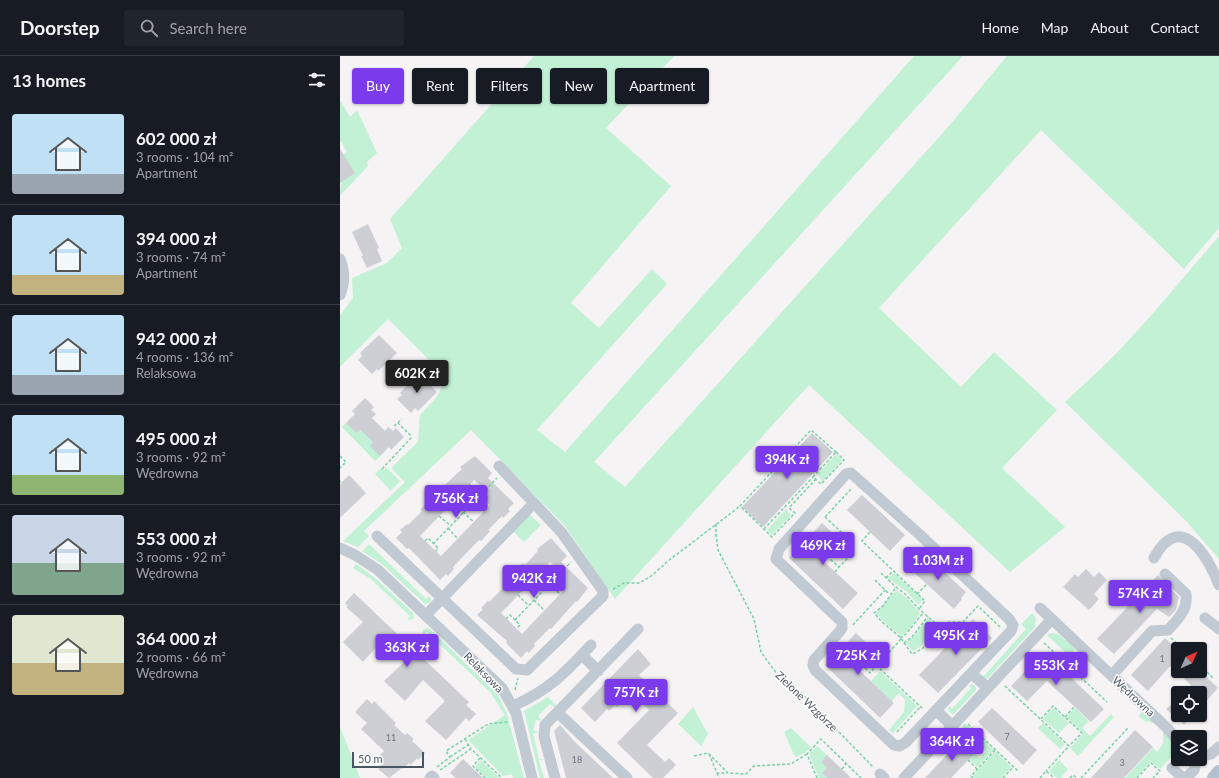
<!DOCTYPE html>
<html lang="en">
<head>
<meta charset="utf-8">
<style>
	body { margin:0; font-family:Lato,sans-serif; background:#20242c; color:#f1f3f6; height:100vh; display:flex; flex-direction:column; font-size:15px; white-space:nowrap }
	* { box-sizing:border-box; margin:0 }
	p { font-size:13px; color:#9ea1a6 }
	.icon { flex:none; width:22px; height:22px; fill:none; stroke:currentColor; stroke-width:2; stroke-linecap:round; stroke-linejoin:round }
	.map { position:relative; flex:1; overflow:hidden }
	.sheet { display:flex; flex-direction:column; background:#171b24; width:340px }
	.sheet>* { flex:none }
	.guide { position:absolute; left:12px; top:12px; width:380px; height:36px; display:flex; gap:8px }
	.needle { width:26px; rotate:45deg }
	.buttons { position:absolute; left:831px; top:586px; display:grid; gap:8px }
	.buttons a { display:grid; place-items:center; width:36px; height:36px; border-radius:4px; background:#171b24; box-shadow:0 1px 3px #0004; font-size:20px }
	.scale { position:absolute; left:12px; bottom:10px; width:72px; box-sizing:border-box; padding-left:4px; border:2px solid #4a5661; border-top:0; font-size:11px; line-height:14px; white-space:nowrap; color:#4a5661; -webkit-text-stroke:3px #fff; paint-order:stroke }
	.price { position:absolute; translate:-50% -34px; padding:0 9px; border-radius:4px; background:#7c3aed; color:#fff; font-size:13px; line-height:26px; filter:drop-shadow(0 1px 2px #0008) }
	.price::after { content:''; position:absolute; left:50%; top:24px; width:12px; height:9px; margin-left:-6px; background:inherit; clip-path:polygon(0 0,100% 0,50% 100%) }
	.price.active { background:#222; color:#fff }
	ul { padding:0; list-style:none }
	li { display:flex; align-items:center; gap:12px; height:100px; padding:0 12px }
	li+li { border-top:1px solid #363941 }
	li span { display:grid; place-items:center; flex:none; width:112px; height:80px; border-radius:4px; color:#555 }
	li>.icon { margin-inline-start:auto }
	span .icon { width:48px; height:48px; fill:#fffc; stroke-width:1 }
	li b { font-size:17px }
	h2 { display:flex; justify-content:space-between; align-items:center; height:48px; padding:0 12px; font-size:17px }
	.chip { padding:0 14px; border-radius:4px; background:#171b24; box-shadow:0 1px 3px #0004; font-size:14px; line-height:36px }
	.chip.active { background:#7c3aed; color:#fff }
	header { display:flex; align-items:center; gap:24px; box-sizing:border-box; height:56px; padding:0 20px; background:#171b24; border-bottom:1px solid #363941 }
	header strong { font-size:19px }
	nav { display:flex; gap:22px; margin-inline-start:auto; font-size:14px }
	.search { width:280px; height:36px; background:#20242c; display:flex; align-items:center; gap:10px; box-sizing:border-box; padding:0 14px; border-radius:4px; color:#9ea1a6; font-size:15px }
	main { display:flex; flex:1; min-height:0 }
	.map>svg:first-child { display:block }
</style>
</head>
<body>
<header>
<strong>Doorstep</strong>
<div class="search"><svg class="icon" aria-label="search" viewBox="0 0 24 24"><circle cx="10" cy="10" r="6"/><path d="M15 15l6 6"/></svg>Search here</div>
<nav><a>Home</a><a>Map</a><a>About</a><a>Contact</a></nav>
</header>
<main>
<section class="sheet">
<h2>13 homes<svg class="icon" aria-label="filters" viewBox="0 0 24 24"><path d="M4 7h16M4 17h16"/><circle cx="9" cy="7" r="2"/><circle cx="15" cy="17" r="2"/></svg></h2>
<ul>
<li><span style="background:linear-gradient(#bfe0f5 75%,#9aa5b1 0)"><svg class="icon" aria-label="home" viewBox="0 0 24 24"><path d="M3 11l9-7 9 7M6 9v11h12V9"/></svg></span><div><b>602 000 zł</b><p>3 rooms · 104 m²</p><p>Apartment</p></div></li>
<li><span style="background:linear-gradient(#bfe0f5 75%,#c2b280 0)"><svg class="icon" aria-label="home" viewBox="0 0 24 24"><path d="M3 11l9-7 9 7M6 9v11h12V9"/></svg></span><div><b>394 000 zł</b><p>3 rooms · 74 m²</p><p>Apartment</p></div></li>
<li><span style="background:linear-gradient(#bfe0f5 75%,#9aa5b1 0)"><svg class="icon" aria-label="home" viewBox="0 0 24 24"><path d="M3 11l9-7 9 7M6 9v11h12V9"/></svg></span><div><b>942 000 zł</b><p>4 rooms · 136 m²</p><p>Relaksowa</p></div></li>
<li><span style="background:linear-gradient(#bfe0f5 75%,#8fb573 0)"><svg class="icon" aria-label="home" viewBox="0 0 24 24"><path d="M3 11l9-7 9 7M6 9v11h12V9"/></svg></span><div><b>495 000 zł</b><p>3 rooms · 92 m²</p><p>Wędrowna</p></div></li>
<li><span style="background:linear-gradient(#c9d6e8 60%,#7fa58c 0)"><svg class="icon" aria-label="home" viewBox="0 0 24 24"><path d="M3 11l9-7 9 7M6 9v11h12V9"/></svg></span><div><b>553 000 zł</b><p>3 rooms · 92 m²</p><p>Wędrowna</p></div></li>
<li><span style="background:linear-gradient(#dfe7d0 60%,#c2b280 0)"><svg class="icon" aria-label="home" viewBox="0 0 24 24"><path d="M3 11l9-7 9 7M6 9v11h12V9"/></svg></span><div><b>364 000 zł</b><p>2 rooms · 66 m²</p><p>Wędrowna</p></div></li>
</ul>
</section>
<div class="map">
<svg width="879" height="722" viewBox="0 0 879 722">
	<rect width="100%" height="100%" fill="#f5f3f3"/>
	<path fill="#c3f1d5" d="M 194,0 L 334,0 L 266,72 L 331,130 L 231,247 L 259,272 L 312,213 L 327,228 L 197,374 L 225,396 L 574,0 L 623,0 L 254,406 L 285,431 L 609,70 L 667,0 L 879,0 L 879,172 L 844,213 L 701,74 L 539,252 L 621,331 L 654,296 L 717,354 L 662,412 L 725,471 L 670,516 L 469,329 L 275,543 L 225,470 L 131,374 L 24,475 L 29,480 L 18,491 L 3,485 L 65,426 L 51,412 L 78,386 L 80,359 L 96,342 L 107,322 L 48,263 L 0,311 L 0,259 L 13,242 L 12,222 L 47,207 L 62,192 L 50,163 Z
		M 0,44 L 10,61 L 17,54 L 37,97 L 27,106 L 28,110 L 0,140 L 3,99 L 7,96 L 0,84 Z
		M 879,180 L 879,503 L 847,466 L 725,346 L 772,302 L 809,262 Z
		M 6,367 L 16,377 L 20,374 L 33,386 L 40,400 L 35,405 L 2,371 Z
		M 496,398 L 502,404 L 483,425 L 477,419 Z
		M 46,411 L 60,425 L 51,435 L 35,418 L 41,412 L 44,414 Z
		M 446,453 L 451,459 L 432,479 L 427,474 Z
		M 189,458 L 201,469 L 184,486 L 172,474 Z
		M 29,488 L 86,543 L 89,540 L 91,543 L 90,546 L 85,548 L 43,509 L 22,495 Z
		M 16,508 L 35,522 L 73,557 L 74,563 L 67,564 L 70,560 L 31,523 L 13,512 Z
		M 554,517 L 583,544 L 578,549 L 567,536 L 548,522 Z
		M 556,534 L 568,543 L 580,557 L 569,574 L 561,580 L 544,566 L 536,557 Z
		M 692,557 L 696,562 L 695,571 L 647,623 L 643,621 L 686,573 L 681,568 Z
		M 588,562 L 597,570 L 580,591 L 573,595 L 566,587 L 573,581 Z
		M 87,572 L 90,573 L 158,639 L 167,658 L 184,722 L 173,722 L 172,718 L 163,720 L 128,684 L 165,659 L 150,636 L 87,576 L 83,579 L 83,574 Z
		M 711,577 L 718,578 L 725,584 L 727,582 L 737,591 L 729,600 L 707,579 Z
		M 540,615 L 577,650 L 553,677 L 549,674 L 564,656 L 565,644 L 559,637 L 552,645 L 531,625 Z
		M 632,628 L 636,631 L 636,634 L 613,659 L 608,654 L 609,650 L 612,653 L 631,632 L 629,629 Z
		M 208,641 L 218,651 L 216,653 L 210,648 L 198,660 L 202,665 L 196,664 L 193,674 L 198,676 L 193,678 L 199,703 L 205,703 L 199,704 L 204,722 L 200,722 L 184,655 Z
		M 353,651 L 368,678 L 361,690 L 338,668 Z
		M 713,652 L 729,667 L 719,677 L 703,663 Z
		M 735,652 L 749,665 L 742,672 L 750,680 L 771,658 L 774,661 L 738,700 L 730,692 L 744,677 L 726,661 Z
		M 804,654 L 829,680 L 837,692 L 837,695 L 820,713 L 811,705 L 796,722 L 785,722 L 813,692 L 817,696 L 823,688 L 823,675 L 815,667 L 804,665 L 798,660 Z
		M 625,667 L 654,694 L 637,711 L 629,703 L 634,698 L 640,702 L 646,695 L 623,673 L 622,670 Z
		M 703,667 L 725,688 L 720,693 L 698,672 Z
		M 0,671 L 20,722 L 0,722 Z
		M 451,672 L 471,691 L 465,697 L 455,701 L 444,676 Z
		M 477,690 L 487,699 L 481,706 L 487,712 L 482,717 L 487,722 L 479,722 L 469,698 Z
		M 655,695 L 671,711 L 661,722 L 635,722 L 633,720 Z
		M 141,704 L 160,722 L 146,722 L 135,711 Z
		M 719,704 L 728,713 L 721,722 L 717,722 L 709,715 Z"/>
	<path fill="#cdcfd5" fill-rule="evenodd" d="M 0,93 L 15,117 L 0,127 Z
		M 28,168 L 39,192 L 37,193 L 42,205 L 27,212 L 21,200 L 23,200 L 12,176 Z
		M 39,279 L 57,297 L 38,315 L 37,313 L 32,318 L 18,304 L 22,300 L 20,297 Z
		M 79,318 L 97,336 L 78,355 L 75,352 L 71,357 L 57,343 L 62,339 L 60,337 Z
		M 25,342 L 34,351 L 31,354 L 36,358 L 32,362 L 45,375 L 48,371 L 53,375 L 56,372 L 64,381 L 51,394 L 49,391 L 40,400 L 30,390 L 33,386 L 20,374 L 16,377 L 6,367 L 15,358 L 12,355 Z
		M 472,377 L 493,396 L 423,471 L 402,451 Z
		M 135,400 L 152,417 L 148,422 L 174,447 L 168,453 L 170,455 L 163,462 L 162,460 L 148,474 L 150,475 L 141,485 L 139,484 L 113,511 L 114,513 L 108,520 L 106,518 L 100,524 L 74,497 L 69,492 L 67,493 L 56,482 L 62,476 L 60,474 L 67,468 L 68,469 L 82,455 L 80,454 L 94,439 L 122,413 L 120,411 ZM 134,424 L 149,438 L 144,443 L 150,449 L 101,500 L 80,480 Z
		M 9,419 L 26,437 L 0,462 L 0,428 Z
		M 522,439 L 565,479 L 550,495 L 507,454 Z
		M 482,467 L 497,481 L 479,501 L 518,537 L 503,553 L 449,502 Z
		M 211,482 L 227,500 L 221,506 L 248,532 L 237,546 L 236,545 L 211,573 L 210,572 L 194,588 L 195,590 L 189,597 L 187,595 L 181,602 L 166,587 L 167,585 L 137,559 L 143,553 L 141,552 L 148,545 L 149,546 L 176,519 L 174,517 L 183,507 L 185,509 L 198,495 L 197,493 ZM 210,506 L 225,520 L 218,528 L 224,534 L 182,578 L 161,557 Z
		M 584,498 L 626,536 L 621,542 L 622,543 L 614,553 L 568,511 L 576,502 L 578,503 Z
		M 746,513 L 754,521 L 759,516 L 767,524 L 754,538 L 759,543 L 749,554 L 723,531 L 735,518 L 738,521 Z
		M 818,519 L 839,541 L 836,554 L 829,561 L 817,553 L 774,598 L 757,583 Z
		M 14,537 L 129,646 L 126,649 L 136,658 L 129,665 L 126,662 L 106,684 L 85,665 L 105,645 L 83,624 L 65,645 L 44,625 L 64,606 L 42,585 L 23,606 L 3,586 L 23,566 L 6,551 L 8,550 L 5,547 Z
		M 633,563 L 652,582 L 598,637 L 579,619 Z
		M 516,577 L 531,591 L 514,609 L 554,647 L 540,662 L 485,609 Z
		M 825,582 L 838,594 L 838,615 L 860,615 L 878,632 L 860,652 L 860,637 L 843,637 L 851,629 L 830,610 L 808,635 L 791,619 Z
		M 298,593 L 311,608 L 299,619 L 338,657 L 307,689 L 325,706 L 329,702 L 336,709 L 323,722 L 313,722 L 277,687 L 309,654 L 291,636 L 277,651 L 275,649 L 269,655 L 267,653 L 255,666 L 241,652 Z
		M 704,596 L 764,653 L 751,666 L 707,625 L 687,645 L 671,630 Z
		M 27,643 L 32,648 L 34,645 L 56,667 L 54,669 L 65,679 L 67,677 L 74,683 L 72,685 L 85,697 L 78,704 L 77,702 L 71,709 L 69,707 L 63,713 L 62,712 L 49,722 L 38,713 L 41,710 L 35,704 L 44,695 L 21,673 L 27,667 L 15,656 Z
		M 838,643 L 838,659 L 853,659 L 844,669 L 826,653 Z
		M 652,652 L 697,694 L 683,709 L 638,666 Z
		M 220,669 L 235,686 L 273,722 L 226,722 L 214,675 Z
		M 795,674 L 813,691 L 784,722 L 751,722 Z
		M 620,685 L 634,698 L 611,722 L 585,722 Z
		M 487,699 L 502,713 L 511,722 L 487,722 L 482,717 L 487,712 L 481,706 Z
		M 123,703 L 143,722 L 116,722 L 110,717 Z"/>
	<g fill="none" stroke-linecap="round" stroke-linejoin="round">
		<path stroke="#7ad0a6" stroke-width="1.5" stroke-dasharray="3 2" stroke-linecap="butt" d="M 54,370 L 62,363
			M 496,396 L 504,404 L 481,428 L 473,421 Z
			M 0,400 L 6,406 L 0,412
			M 42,413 L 71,382 L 70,379 L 58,367
			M 476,423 L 449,452 L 455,457 L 432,481 L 400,450 L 471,374 L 496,396
			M 0,425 L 1,426
			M 129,428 L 140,438
			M 117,441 L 127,451
			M 136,444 L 146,453
			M 123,456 L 134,466
			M 99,460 L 110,469
			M 485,461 L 512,432
			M 485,461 L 513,487
			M 376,468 L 376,478 L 378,494 L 414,563 L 421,596 L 439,621 L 461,637 L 534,712
			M 108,472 L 118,483
			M 424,473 L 473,421
			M 530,476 L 522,485 L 585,545 L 579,553
			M 85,485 L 88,482 L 98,492 L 96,495
			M 93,488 L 157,422
			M 483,497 L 499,511 L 508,502
			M 206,510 L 216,520
			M 495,516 L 499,511
			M 541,517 L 556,531
			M 546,522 L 553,515
			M 193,523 L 204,533
			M 535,524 L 549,538
			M 210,528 L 220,538
			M 556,531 L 565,538 L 579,553 L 600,571 L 582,593 L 572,598 L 560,581 L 542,566 L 534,557 L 543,550 Z
			M 273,533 L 284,527 L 299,527 L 310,521 L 328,505 L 399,451
			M 577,538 L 587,528
			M 178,539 L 188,549
			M 194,544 L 204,554
			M 166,563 L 170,559 L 180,569 L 177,572
			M 175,564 L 231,506
			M 513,569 L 545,534
			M 600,571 L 603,572 L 609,566 L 623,566 L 638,550 L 660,571
			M 560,582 L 566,578 L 583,557
			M 831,582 L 843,593
			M 561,583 L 537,610 L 583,653
			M 564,587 L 572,581 L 588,560
			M 704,587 L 767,646
			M 518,605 L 530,617 L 536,610
			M 860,609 L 874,623
			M 665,630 L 729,690 L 706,715
			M 175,634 L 178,622
			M 725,661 L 734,651
			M 701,663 L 713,650 L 742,677 L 729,690
			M 628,668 L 679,716
			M 557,676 L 581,650
			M 125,683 L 131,693
			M 369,698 L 377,717 L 387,717
			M 354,700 L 368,697 L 388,717 L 406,718 L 414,710 L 451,708 L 467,698
			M 110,701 L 128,689
			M 140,702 L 133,710 L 145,722
			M 832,702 L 837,696
			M 628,704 L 637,713
			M 97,711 L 110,701 L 106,695 L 148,668 L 168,666
			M 502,713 L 506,708
			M 100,714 L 131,693 L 162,722
			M 377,717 L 379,722
			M 477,722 L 467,698 L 481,683 L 521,722
			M 633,722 L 631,720 L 655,694
			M 663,722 L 673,711
			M 700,722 L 706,715 L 714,722
			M 730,722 L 733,719 L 737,722
			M 741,722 L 789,671
			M 797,722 L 811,707 L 820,715 L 813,722"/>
		<path stroke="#c1cad2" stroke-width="11" d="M 0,203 C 5,216 5,226 0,239
			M 511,417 L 579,478 L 669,563 L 673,569 L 671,575 L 566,686 L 560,690 L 554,689 L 475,614 L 473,609 L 474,604 L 500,575 L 502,572 L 502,566 L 436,503 L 439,493 L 506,418 Z
			M 37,480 L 176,613 L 187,614 L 263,540 L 263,535 L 222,477 L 194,447
			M 0,492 L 15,499 L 38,514 L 162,632 L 176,657 L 192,722
			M 814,502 C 817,497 820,491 825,487 C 850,464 872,511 879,529
			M 700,552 L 827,672 L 838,685
			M 86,559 L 194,447 L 159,410
			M 865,562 L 879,573
			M 242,599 L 258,615
			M 632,618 L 648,632
			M 772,619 L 812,575 L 828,574 C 838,563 848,554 846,538 L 825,518
			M 173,650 C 209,634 225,617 251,589
			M 596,654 L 612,670
			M 218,657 L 287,722
			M 860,701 L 871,698 L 879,691
			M 832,712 L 843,722
			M 540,718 L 544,722
			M 90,722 L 92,720 L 94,722
			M 215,722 L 204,680 L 205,669 L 298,573
			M 564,722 L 712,563
			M 846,722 L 854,714 L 857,703"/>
		<path stroke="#b3c2d1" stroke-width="14" d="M 874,722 L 879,716"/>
	</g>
	<g text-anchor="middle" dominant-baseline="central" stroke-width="3" stroke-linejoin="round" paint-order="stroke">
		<g font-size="9" fill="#6b747e">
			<text x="822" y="602">1</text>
			<text x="667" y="680">7</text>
			<text x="51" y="681">11</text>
			<text x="237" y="703">18</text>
			<text x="782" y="706">3</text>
		</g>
		<g font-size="11" fill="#4a5661" stroke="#fff">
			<text transform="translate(144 616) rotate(46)">Relaksowa</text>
			<text transform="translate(794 640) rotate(43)">Wędrowna</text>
			<text transform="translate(467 645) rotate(44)">Zielone Wzgórze</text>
		</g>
	</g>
</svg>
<div class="buttons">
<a><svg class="needle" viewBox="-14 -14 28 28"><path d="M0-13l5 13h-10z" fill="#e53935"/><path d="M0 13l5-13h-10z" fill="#9ea1a6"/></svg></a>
<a><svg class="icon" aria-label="locate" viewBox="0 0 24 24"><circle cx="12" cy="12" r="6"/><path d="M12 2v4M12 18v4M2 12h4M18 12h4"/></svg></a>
<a><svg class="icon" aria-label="layers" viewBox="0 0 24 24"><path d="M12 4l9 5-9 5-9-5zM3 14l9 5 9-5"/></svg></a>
</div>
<div class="scale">50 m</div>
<b class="price active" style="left:77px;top:338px">602K zł</b>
<b class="price" style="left:447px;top:424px">394K zł</b>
<b class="price" style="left:116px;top:463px">756K zł</b>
<b class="price" style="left:483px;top:510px">469K zł</b>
<b class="price" style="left:598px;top:525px">1.03M zł</b>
<b class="price" style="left:194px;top:543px">942K zł</b>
<b class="price" style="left:800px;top:558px">574K zł</b>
<b class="price" style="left:616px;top:600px">495K zł</b>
<b class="price" style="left:67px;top:612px">363K zł</b>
<b class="price" style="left:518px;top:620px">725K zł</b>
<b class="price" style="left:716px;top:630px">553K zł</b>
<b class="price" style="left:296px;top:657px">757K zł</b>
<b class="price" style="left:612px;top:706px">364K zł</b>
<div class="guide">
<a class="chip active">Buy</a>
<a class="chip">Rent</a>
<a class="chip">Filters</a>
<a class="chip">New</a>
<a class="chip">Apartment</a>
</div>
</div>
</main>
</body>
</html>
